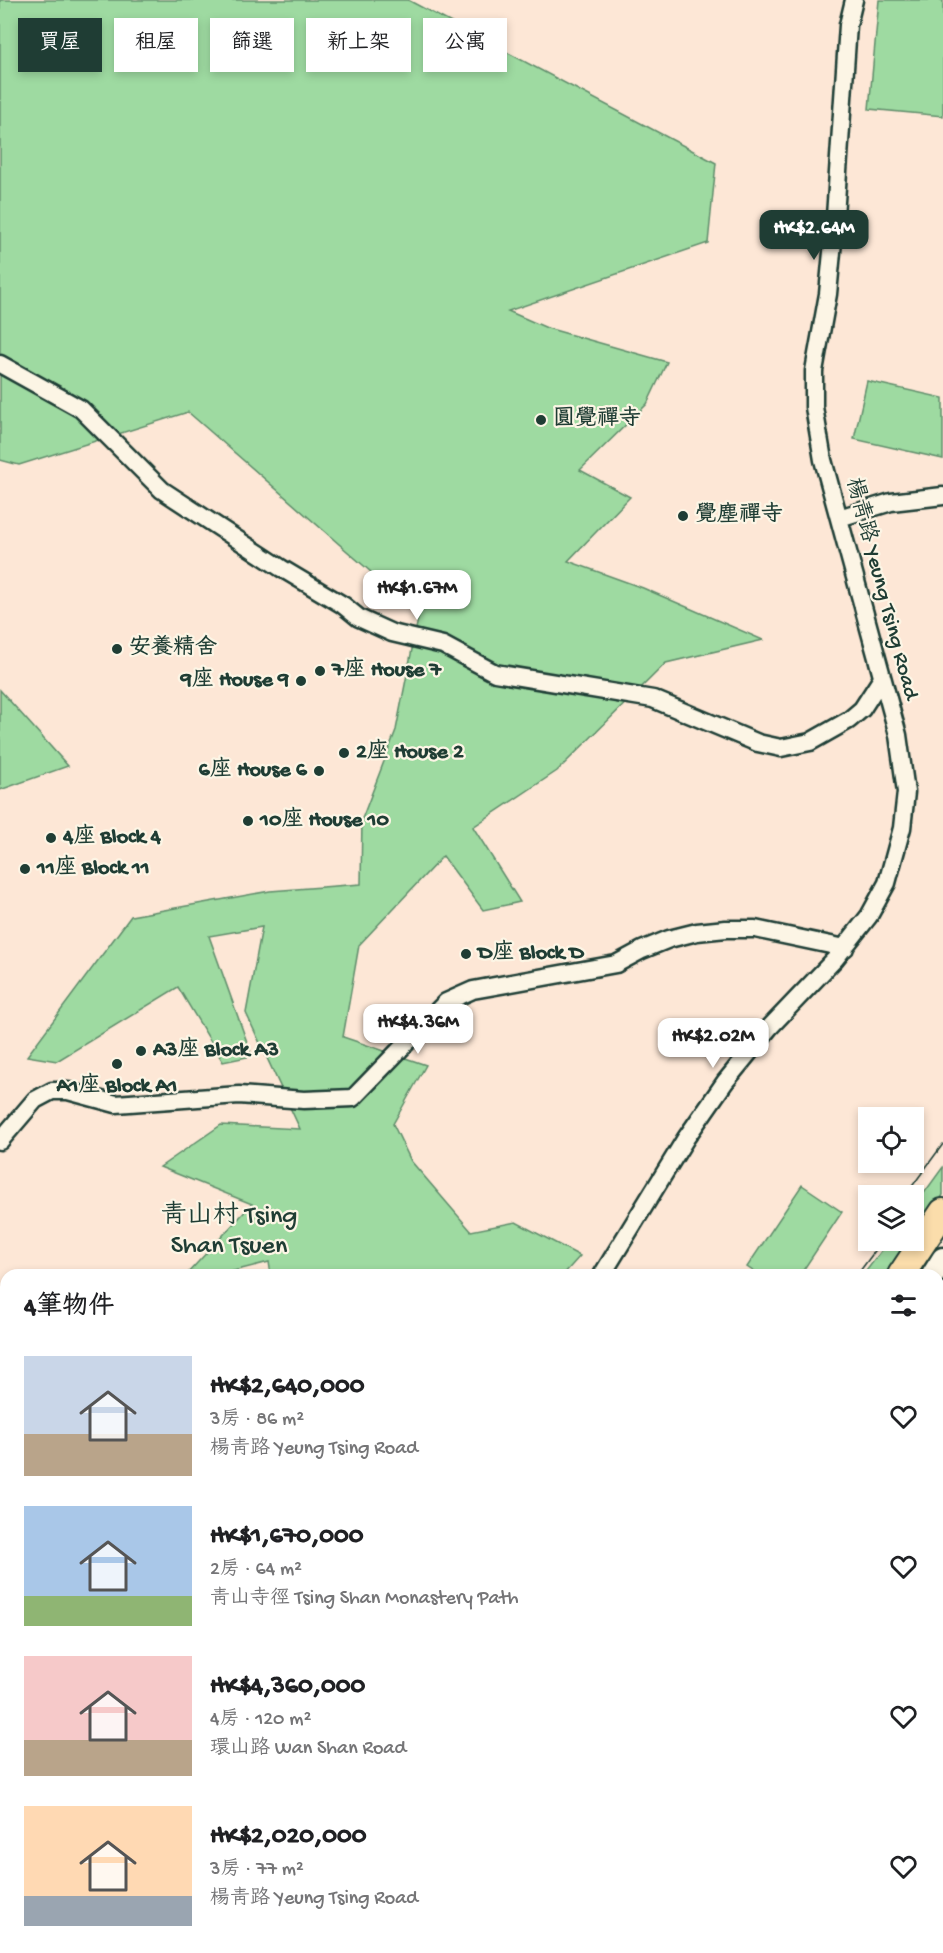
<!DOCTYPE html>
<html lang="zh-TW">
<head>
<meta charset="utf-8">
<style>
	body { margin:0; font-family:"Gochi Hand","LXGW WenKai TC",sans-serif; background:#f6f6f6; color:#202124; height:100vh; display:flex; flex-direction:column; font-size:22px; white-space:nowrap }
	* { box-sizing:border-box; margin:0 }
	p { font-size:20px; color:#757577 }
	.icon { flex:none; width:33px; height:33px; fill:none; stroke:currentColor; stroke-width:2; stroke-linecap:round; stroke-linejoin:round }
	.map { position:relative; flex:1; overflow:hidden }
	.sheet { position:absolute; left:0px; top:1269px; width:944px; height:684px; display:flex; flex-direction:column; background:#fff; border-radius:18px 18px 0 0; box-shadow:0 3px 9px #0003 }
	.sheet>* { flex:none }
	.guide { position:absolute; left:18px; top:18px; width:600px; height:54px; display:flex; gap:12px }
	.tools { position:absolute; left:858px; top:1107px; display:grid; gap:12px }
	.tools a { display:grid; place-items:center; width:66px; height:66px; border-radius:0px; background:#fff; box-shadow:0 3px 9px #0003; font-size:30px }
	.price { position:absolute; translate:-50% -51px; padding:0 14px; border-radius:12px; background:#fff; color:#222; font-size:20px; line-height:39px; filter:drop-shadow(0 2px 3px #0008) }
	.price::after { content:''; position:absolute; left:50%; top:36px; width:18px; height:14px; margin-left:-9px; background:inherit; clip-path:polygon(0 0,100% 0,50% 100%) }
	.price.on { background:#1f3d34; color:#fff }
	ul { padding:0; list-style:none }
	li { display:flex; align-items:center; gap:18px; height:150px; padding:0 24px }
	li span { display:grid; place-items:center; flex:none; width:168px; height:120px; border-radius:0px; color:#555 }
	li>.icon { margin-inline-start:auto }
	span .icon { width:72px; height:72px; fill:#fffc; stroke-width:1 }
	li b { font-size:26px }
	h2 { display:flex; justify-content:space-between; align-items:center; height:72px; padding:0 24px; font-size:26px }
	.pill { padding:0 21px; border-radius:0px; background:#fff; box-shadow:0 3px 9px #0003; font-size:21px; line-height:54px }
	.pill.on { background:#1f3d34; color:#fff }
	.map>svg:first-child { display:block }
</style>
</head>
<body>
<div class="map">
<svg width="943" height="1953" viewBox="0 0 943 1953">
	<rect width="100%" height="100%" fill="#fde7d6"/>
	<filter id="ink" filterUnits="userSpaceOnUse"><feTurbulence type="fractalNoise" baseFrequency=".0167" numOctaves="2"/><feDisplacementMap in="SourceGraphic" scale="12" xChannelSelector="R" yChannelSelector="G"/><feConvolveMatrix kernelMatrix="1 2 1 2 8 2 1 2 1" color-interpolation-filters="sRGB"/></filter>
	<g filter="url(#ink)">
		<path fill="#9edaa1" stroke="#5e8c6a" stroke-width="1.5" d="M 0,0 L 408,0 L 716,163 L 708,243 L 508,311 L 547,328 L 667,362 L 647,404 L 580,470 L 630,497 L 568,561 L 643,588 L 763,640 L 666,663 L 557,771 L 473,827 L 520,902 L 483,910 L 443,856 L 359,945 L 343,1037 L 426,1065 L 393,1124 L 411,1161 L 471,1231 L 516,1222 L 580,1256 L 563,1275 L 271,1275 L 269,1262 L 218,1275 L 186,1275 L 252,1204 L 160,1167 L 221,1125 L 300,1129 L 246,1013 L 262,927 L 209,936 L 252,1056 L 223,1062 L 178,987 L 57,1061 L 27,1056 L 131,916 L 270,891 L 361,884 L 362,819 L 396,730 L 419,614 L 188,412 L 19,465 L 0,460 Z
			M 879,0 L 943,0 L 943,116 L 869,109 Z
			M 867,381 L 943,398 L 943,459 L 854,439 Z
			M 0,690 L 68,766 L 0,790 Z
			M 943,1167 L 943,1195 L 914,1239 L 914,1207 Z
			M 802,1185 L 842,1212 L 800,1275 L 759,1275 L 747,1267 Z
			M 889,1241 L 912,1241 L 889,1275 L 863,1275 Z
			M 943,1358 L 943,1569 L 938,1569 L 938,1368 Z
			M 938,1747 L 943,1752 L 943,1824 L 938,1822 Z
			M 938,1878 L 943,1880 L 943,1921 L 938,1919 Z
			M 561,1947 L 616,1947 L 611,1953 L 555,1953 Z"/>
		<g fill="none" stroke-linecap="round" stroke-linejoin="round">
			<g stroke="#1f3d34" stroke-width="21">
				<path id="minor" d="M 0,364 L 81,409 L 162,490 L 281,568 L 343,605 L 359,618 L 392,633 L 443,645 L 495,673 L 653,699 L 758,743 L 781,748 L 810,742 L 849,720 L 862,709 L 882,678
					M 839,518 L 891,502 L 943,496
					M 0,1141 L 35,1100 L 52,1091 L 68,1091 L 116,1104 L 239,1095 L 304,1100 L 353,1098 L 446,1002 L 473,990 L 616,964 L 642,950 L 669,939 L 697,932 L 726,929 L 755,929 L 845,948
					M 602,1275 L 686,1138 L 725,1082 L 769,1028 L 835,959 L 869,916 L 887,883 L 902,828 L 906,792 L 898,735 L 823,460 L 814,407 L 814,371 L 828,294 L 834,231 L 848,25 L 854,0
					M 0,1725 L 4,1712
					M 0,1787 L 6,1796
					M 0,1828 L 6,1828"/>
			</g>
			<g stroke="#1f3d34" stroke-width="27">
				<path id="secondary" d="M 933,1275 L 943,1259
					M 938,1325 L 943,1317
					M 497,1953 L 501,1947"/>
			</g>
			<g stroke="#1f3d34" stroke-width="30">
				<path id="primary" d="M 901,1275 L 943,1212
					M 938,1347 L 943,1337
					M 938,1686 L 943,1694
					M 938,1733 L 943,1739
					M 938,1836 L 943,1837
					M 938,1863 L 943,1865
					M 938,1928 L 943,1930
					M 478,1953 L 481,1947
					M 533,1953 L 539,1947
					M 622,1953 L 628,1947
					M 657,1953 L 663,1947"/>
			</g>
			<use href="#minor" stroke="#fcf5e5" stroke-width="16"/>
			<use href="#secondary" stroke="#fcf5e5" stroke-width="22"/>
			<use href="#primary" stroke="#fbddab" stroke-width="26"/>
			<path stroke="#1f3d34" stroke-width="1.5" d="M 905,1196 L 943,1144
				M 857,1275 L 883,1240
				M 440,1953 L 443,1947
				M 450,1953 L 453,1947"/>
		</g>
	</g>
	<g fill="#1f3d34" stroke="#fcf5e5" stroke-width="2">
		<circle cx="541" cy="420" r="6"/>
		<circle cx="683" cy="516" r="6"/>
		<circle cx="117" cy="649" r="6"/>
		<circle cx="320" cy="671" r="6"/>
		<circle cx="301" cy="681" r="6"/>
		<circle cx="344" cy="753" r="6"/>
		<circle cx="319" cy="771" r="6"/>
		<circle cx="248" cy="821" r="6"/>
		<circle cx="51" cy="838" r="6"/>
		<circle cx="25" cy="869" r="6"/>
		<circle cx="466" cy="954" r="6"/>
		<circle cx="141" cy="1051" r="6"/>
		<circle cx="117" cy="1064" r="6"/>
	</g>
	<g text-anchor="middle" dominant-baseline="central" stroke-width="4.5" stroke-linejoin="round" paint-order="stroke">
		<g font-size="22" font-weight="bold" fill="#1f3d34" stroke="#fcf5e5" text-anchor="start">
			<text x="553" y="420">圓覺禪寺</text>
			<text x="695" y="516">覺塵禪寺</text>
			<text x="129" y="649">安養精舍</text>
			<text x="332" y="671">7座 House 7</text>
			<text x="289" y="681" text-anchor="end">9座 House 9</text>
			<text x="356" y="753">2座 House 2</text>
			<text x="307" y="771" text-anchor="end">6座 House 6</text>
			<text x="260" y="821">10座 House 10</text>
			<text x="63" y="838">4座 Block 4</text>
			<text x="37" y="869">11座 Block 11</text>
			<text x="478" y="954">D座 Block D</text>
			<text x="153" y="1051">A3座 Block A3</text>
			<text x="117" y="1087" text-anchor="middle">A1座 Block A1</text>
		</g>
		<g font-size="22" fill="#1f3d34" stroke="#fcf5e5">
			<text transform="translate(881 589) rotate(75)">楊青路 Yeung Tsing Road</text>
		</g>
		<g font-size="26" fill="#1f3d34" stroke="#fcf5e5">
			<text x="229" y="1217">青山村 Tsing<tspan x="229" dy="30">Shan Tsuen</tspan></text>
		</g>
	</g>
</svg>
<div class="tools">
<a><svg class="icon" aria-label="locate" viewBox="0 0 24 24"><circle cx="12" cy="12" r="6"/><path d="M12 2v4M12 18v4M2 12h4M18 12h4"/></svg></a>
<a><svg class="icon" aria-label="layers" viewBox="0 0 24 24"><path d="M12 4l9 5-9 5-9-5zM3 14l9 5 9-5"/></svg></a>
</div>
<b class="price on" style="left:814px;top:261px">HK$2.64M</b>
<b class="price" style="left:417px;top:621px">HK$1.67M</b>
<b class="price" style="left:418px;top:1055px">HK$4.36M</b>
<b class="price" style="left:713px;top:1069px">HK$2.02M</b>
<div class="guide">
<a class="pill on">買屋</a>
<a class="pill">租屋</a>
<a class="pill">篩選</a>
<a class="pill">新上架</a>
<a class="pill">公寓</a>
</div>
<section class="sheet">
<h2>4筆物件<svg class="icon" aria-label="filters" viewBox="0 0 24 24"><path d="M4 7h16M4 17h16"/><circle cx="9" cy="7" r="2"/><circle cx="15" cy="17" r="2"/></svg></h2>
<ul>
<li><span style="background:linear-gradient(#c9d6e8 65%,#b9a48a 0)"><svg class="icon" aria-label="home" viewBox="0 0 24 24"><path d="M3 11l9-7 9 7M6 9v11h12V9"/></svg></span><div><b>HK$2,640,000</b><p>3房 · 86 m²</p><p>楊青路 Yeung Tsing Road</p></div><svg class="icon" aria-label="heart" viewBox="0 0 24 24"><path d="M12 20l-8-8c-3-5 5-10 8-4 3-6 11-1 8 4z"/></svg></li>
<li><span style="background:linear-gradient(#a9c7e8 75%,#8fb573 0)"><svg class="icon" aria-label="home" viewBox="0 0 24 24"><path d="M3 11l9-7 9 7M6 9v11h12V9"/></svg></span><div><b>HK$1,670,000</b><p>2房 · 64 m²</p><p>青山寺徑 Tsing Shan Monastery Path</p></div><svg class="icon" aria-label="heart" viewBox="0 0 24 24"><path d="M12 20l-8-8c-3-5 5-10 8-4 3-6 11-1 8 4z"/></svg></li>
<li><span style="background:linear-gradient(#f6c9c9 70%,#b9a48a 0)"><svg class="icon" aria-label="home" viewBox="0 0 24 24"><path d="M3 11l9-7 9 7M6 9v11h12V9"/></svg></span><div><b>HK$4,360,000</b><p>4房 · 120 m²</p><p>環山路 Wan Shan Road</p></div><svg class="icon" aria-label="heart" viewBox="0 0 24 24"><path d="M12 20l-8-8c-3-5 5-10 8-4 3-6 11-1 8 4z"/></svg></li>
<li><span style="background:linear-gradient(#ffd9b3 75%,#9aa5b1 0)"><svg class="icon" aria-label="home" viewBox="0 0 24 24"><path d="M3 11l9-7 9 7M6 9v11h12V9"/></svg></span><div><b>HK$2,020,000</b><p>3房 · 77 m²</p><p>楊青路 Yeung Tsing Road</p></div><svg class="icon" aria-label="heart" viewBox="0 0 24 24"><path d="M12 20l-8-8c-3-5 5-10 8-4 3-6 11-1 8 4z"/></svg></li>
</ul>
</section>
</div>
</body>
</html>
